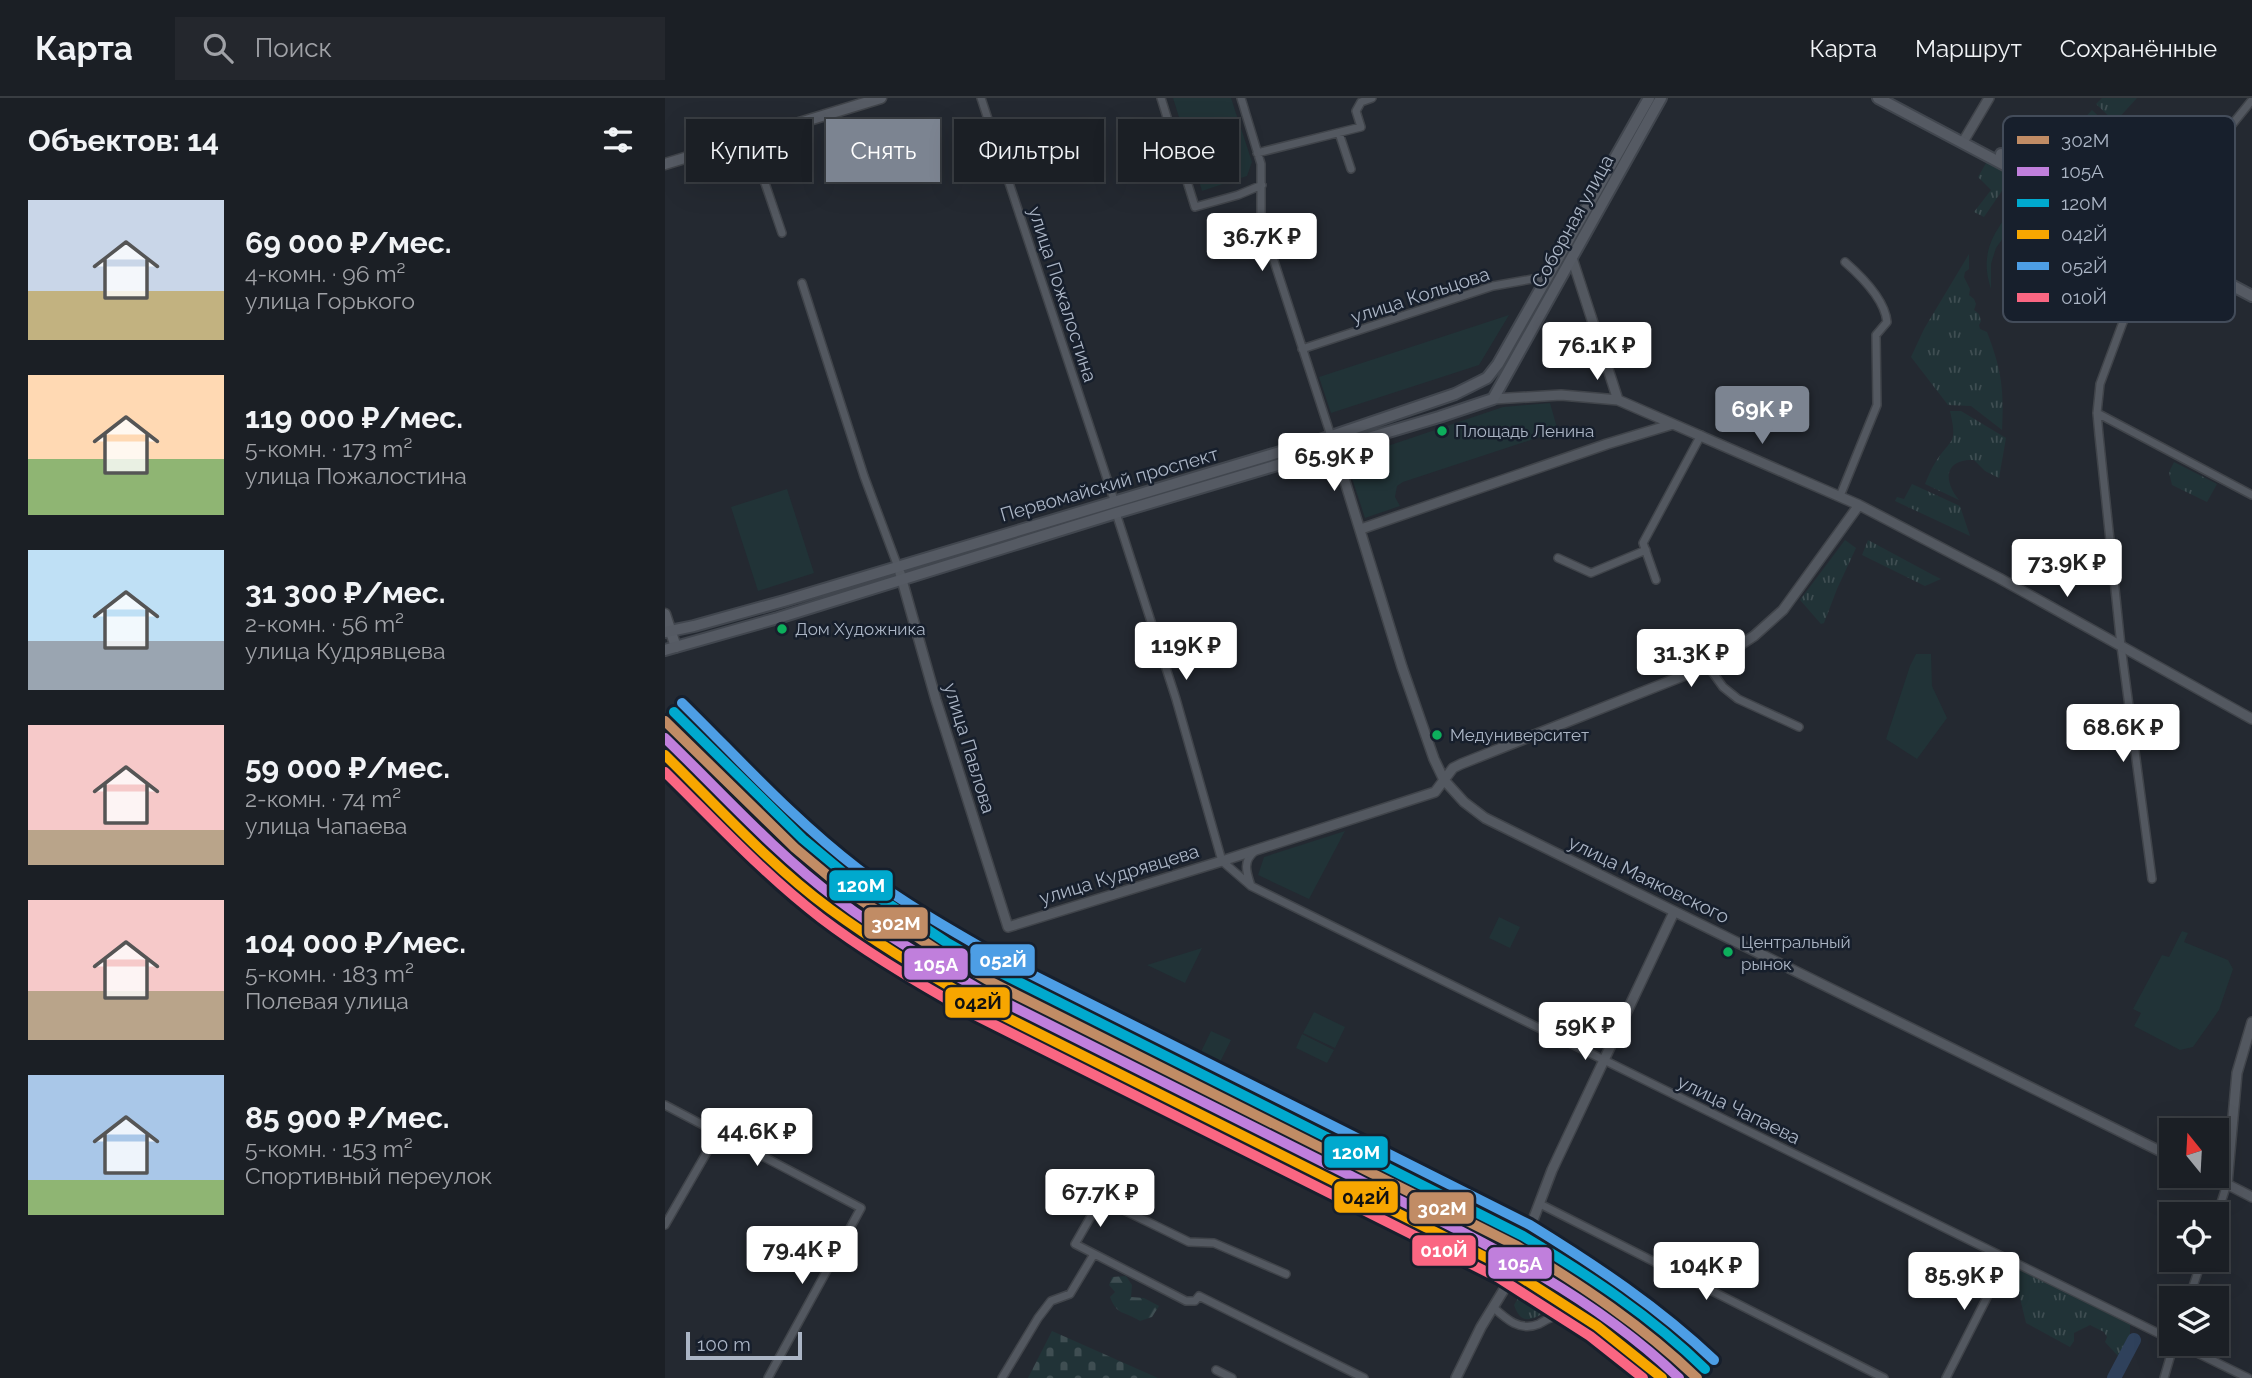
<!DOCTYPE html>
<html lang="ru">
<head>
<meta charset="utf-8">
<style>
	body { margin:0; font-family:Raleway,sans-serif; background:#24272d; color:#f1f3f6; height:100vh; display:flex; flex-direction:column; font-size:26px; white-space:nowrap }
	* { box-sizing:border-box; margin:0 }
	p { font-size:23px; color:#a0a2a7 }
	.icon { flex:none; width:38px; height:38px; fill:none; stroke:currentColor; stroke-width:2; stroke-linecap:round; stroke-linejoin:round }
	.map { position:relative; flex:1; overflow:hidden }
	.drawer { display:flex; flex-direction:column; background:#1b1f25; width:665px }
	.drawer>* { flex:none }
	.banner { position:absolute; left:21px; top:21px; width:665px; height:63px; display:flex; gap:14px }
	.needle { width:46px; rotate:342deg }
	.buttons { position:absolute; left:1494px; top:1020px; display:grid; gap:14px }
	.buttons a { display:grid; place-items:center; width:70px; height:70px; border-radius:0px; background:#1b1f25; box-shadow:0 7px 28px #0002,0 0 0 2px #393d42; font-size:35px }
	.scale { position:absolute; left:21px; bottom:18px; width:116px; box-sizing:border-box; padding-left:7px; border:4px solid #abb5c5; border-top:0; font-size:19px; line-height:24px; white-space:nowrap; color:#abb5c5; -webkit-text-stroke:5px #171f2c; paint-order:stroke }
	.price { position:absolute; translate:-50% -60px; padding:0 16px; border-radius:7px; background:#fff; color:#222; font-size:23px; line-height:46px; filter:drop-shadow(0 2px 4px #0008) }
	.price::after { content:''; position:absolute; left:50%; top:42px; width:21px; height:16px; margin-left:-10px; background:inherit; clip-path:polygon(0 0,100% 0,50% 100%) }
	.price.selected { background:#7c8491; color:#fff }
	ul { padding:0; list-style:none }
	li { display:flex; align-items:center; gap:21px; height:175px; padding:0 28px }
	li span { display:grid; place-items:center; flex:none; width:196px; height:140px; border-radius:0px; color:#555 }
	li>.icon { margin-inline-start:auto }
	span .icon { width:84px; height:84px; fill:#fffc; stroke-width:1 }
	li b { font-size:30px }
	h2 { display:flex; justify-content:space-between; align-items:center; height:84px; padding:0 28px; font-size:30px }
	.chip { padding:0 24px; border-radius:0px; background:#1b1f25; box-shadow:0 7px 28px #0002,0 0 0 2px #393d42; font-size:24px; line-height:63px }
	.chip.selected { background:#7c8491; color:#fff }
	header { display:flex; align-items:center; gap:42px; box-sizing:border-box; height:98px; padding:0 35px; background:#1b1f25; border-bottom:2px solid #393d42 }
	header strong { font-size:33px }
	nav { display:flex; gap:38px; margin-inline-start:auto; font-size:24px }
	.search { width:490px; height:63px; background:#24272d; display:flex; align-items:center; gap:18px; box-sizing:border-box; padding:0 24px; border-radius:0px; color:#a0a2a7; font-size:26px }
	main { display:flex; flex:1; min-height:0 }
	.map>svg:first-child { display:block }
</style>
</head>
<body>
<header>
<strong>Карта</strong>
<div class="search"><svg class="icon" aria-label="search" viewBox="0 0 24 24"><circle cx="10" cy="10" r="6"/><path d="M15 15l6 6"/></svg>Поиск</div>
<nav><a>Карта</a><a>Маршрут</a><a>Сохранённые</a></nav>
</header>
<main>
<section class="drawer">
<h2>Объектов: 14<svg class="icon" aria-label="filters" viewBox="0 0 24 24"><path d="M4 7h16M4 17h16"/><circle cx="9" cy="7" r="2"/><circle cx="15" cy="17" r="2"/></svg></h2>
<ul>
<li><span style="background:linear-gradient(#c9d6e8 65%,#c2b280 0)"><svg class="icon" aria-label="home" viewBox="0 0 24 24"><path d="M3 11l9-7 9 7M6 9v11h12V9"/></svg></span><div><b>69 000 ₽/мес.</b><p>4-комн. · 96 m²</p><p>улица Горького</p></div></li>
<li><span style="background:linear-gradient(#ffd9b3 60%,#8fb573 0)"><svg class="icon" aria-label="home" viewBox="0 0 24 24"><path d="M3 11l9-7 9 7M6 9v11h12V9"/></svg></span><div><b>119 000 ₽/мес.</b><p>5-комн. · 173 m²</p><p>улица Пожалостина</p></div></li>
<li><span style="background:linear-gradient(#bfe0f5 65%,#9aa5b1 0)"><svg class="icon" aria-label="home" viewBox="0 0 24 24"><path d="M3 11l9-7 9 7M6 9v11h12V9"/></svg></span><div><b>31 300 ₽/мес.</b><p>2-комн. · 56 m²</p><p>улица Кудрявцева</p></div></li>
<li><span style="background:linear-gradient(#f6c9c9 75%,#b9a48a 0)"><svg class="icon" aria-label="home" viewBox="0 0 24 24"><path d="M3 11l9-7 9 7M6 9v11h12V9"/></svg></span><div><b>59 000 ₽/мес.</b><p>2-комн. · 74 m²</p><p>улица Чапаева</p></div></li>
<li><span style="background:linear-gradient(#f6c9c9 65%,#b9a48a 0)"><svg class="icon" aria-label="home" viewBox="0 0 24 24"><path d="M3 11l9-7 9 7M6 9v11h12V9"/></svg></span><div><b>104 000 ₽/мес.</b><p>5-комн. · 183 m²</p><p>Полевая улица</p></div></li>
<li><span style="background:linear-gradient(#a9c7e8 75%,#8fb573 0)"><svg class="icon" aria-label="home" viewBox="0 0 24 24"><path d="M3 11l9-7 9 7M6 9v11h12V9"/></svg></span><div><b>85 900 ₽/мес.</b><p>5-комн. · 153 m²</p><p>Спортивный переулок</p></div></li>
</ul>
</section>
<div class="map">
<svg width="1587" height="1280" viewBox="0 0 1587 1280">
	<defs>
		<pattern id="grass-tufts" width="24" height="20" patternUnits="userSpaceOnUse" patternTransform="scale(1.75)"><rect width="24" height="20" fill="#213337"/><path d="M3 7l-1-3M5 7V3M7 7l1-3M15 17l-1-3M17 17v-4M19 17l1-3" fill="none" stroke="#3f4e52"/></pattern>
		<pattern id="forest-firs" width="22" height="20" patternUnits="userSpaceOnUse" patternTransform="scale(1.75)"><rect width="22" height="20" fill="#213337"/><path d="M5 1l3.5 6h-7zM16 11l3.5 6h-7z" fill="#3f4e52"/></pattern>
		<pattern id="cemetery-stones" width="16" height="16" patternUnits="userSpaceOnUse" patternTransform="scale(1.75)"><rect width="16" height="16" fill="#213337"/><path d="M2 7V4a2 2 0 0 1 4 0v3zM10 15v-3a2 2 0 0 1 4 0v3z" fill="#3f4e52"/></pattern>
	</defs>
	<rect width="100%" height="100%" fill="#242931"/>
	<path fill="url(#grass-tufts)" d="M 1437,0 L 1472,0 L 1450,24 L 1431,6 Z
		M 1427,12 L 1444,28 L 1418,56 L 1401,40 Z
		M 1324,60 L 1376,89 L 1366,101 L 1341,87 L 1319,119 L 1309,114 L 1326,92 L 1313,79 Z
		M 1304,156 L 1304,171 L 1300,174 L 1299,179 L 1305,191 L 1304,197 L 1309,201 L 1311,206 L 1309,212 L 1314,216 L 1316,223 L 1314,227 L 1315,231 L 1322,234 C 1337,273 1339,291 1337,332 L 1306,308 L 1283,307 L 1246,259 L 1259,231 Z
		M 1285,313 L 1296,313 L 1341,340 L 1334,380 L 1320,373 L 1309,362 C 1279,361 1278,383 1294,402 L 1260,386 C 1263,379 1266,371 1270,365 C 1286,339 1293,348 1285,313 Z
		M 1509,364 L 1552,386 L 1542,404 L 1507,387 L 1504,374 Z
		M 1247,386 L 1295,408 L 1305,438 L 1230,403 L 1232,399 L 1239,401 Z
		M 1180,442 L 1191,450 L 1172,491 L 1159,525 L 1156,526 L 1135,502 Z
		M 1203,442 L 1268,477 L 1276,481 L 1260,488 L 1197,457 Z
		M 1343,1163 L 1465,1224 L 1465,1241 L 1457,1257 L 1453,1258 L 1440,1244 L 1442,1239 L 1439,1234 L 1425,1227 L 1409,1235 L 1409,1243 L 1405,1249 L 1361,1225 L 1354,1196 L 1339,1173 Z
		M 868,1174 L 964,1240 L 1010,1280 L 984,1280 L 939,1238 L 892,1210 C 876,1212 859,1236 849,1207 Z"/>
	<path fill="url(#forest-firs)" d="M 461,1178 L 467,1187 L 466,1199 L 479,1200 L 494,1208 L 487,1219 L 475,1223 C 460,1213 452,1218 445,1199 L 450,1194 L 444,1187 L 447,1179 Z
		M 880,1189 C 905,1191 980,1261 1001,1280 L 987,1280 L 954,1249 L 883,1198 L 880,1193 Z"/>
	<path fill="url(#cemetery-stones)" d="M 387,1233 L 493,1280 L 363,1280 Z"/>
	<path fill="#213337" d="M 508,0 L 566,0 L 587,64 L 582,78 L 537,93 Z
		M 1358,97 L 1366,101 L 1331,150 L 1326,166 L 1326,191 C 1312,150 1334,128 1358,97 Z
		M 844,217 L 814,267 L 666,315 L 654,279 Z
		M 885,305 L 893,333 L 738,384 L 732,388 L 730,399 L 735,408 L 700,420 L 681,362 L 838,309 Z
		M 122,391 L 149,475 L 93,493 L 66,409 Z
		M 1251,556 L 1266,556 L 1267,588 L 1282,620 L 1252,661 L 1221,641 L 1245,568 Z
		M 680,733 L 644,801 L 593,777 L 599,759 Z
		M 834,819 L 855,829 L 845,850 L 824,840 Z
		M 1517,833 L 1523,835 L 1519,844 L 1563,862 L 1568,871 L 1554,912 L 1528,949 L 1515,952 L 1469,928 L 1476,915 L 1468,911 L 1497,857 L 1504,859 Z
		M 537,850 L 520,885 L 482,867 Z
		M 649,914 L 680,929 L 670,950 L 638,935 Z
		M 546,933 L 566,942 L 550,974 L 536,967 L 539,961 L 534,958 Z
		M 637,936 L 669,952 L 662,965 L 631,950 Z"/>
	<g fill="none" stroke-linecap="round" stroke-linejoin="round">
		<path stroke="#2f415b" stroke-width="14" d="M 1449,1280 L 1469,1242"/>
		<g stroke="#40444a" stroke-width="10">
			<path id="minor" d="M 316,0 L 449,402
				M 496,0 L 530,109 L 573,97 L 597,87
				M 576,0 L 596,66 L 596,123 L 666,338
				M 674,35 L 686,71
				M 85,41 L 117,135
				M 592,55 L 696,29 L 691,13 L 696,4 L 707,0
				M 137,185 L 199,378 L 233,469
				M 637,251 L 828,188 L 884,178
				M 1432,315 L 1587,397
				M 1175,398 L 1212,307 L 1211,237 L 1222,224 C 1220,202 1196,178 1180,164
				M 451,415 L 511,601 L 557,763 L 586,788 L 1507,1242
				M 893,460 L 926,475 L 981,452
				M 991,482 L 978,445 L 1036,337
				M 1043,568 L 1058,589 L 1073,601 L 1134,629
				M 1487,781 L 1456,548 L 1434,337 L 1432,315 L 1435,286 L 1487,146 L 1544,55 L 1587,2
				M 586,788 C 582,775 577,764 589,754
				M 0,1007 L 196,1110 L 103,1280
				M 875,1106 L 1219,1280
				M 1552,1117 L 1562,1086
				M 0,1127 L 53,1035
				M 621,1176 L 549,1145 L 524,1144 L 436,1101 L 410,1146 L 521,1203 L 530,1203 L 534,1198 L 699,1280
				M 1524,1200 L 1537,1162
				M 828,1209 C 841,1221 855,1234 874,1226 C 881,1222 886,1218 895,1218 L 938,1246 L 975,1280
				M 1514,1246 L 1583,1280
				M 551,1272 L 567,1280
				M 337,1280 L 373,1220 L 386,1203 L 405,1196 L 429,1156
				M 1281,1280 L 1342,1160
				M 1499,1280 L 1509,1246"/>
		</g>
		<g stroke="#40444a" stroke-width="12">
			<path id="tertiary" d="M 1298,44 L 1324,0
				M 907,160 L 953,302
				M 828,301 L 896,297 L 953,302 L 1194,407 L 1334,480 L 1587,621
				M 666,338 L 737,569 L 769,661 L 779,682 L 799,704 L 820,720 L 1507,1059
				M 696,431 L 942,346 L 1008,326
				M 235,475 L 271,602 L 343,829 L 557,763 L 770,694 L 788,670 L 796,666 L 1043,568 L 1089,538 L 1118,512 L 1194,407
				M 1546,1078 L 1587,1099
				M 1562,1086 L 1572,975 L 1587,924
				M 791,1280 L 816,1229 L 846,1180 L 887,1072 L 1009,814"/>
		</g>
		<g stroke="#40444a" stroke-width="13">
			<path id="secondary" d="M 0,66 L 216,0
				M 0,516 L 11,549"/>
		</g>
		<g stroke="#41464e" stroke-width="14">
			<path id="primary" d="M 1213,0 L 1587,198
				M 1336,56 L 1511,149
				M 0,534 L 29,528 L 119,503 L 655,342 L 790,296 L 822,280 L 833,266 L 984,0
				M 0,552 L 113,520 L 451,415 L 774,319 L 828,301 L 996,0"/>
		</g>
		<use href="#minor" stroke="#535860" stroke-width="7"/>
		<use href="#tertiary" stroke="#535860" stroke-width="9"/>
		<use href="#secondary" stroke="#575c65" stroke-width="10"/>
		<use href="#primary" stroke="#555a63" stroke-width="10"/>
		<g stroke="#171f2c" stroke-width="16">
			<path id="rail-1" d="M 0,623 L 130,750 L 179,791 L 275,854 L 326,884 L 852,1148 C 916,1187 978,1228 1032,1280"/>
		</g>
		<g stroke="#171f2c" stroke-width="16">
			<path id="rail-2" d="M 0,640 C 56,694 109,754 172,801 C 218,836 270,866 321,895 C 442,956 564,1017 686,1078 C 801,1136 920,1190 1014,1280"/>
		</g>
		<g stroke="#171f2c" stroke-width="16">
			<path id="rail-3" d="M 9,614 L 138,741 L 186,781 L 281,844 L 332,873 L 858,1138 C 923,1177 986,1218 1040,1271"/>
		</g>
		<g stroke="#171f2c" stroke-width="16">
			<path id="rail-4" d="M 0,657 C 53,709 105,767 165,811 C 213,846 264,877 315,906 L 840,1169 L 932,1228 L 997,1280"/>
		</g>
		<g stroke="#171f2c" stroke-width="16">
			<path id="rail-5" d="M 17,605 C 74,661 129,722 193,771 C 238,805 289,834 338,862 L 865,1127 C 930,1167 993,1209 1049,1262"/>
		</g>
		<g stroke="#171f2c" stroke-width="16">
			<path id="rail-6" d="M 0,674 C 51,724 100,777 156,820 C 203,856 258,888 310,917 L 834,1180 L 925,1238 L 978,1280"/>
		</g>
		<use href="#rail-1" stroke="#c18c65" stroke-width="10"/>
		<use href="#rail-2" stroke="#c07fdc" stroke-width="10"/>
		<use href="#rail-3" stroke="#00a9ce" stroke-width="10"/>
		<use href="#rail-4" stroke="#f7a600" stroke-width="10"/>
		<use href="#rail-5" stroke="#4d9ee5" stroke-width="10"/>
		<use href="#rail-6" stroke="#fa6682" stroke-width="10"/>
	</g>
	<g fill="#0daf5c" stroke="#171f2c" stroke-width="2.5">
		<circle cx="777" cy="333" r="6"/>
		<circle cx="117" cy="531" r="6"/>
		<circle cx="772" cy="637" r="6"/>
		<circle cx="1063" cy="854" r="6"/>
	</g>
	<g text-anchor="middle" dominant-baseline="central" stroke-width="5" stroke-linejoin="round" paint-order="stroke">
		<g font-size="17" fill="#abb5c5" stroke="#171f2c" text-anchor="start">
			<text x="790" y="333">Площадь Ленина</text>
			<text x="130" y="531">Дом Художника</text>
			<text x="785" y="637">Медуниверситет</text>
			<text x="1076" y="844">Центральный<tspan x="1076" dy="22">рынок</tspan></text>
		</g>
		<g font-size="19" fill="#abb5c5" stroke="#171f2c">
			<text transform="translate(907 123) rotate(-61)">Соборная улица</text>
			<text transform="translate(398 196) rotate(72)">улица Пожалостина</text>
			<text transform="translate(755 197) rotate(-18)">улица Кольцова</text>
			<text transform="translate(444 386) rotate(-16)">Первомайский проспект</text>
			<text transform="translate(305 650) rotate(73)">улица Павлова</text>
			<text transform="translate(454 776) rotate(-17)">улица Кудрявцева</text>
			<text transform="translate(984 781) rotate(26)">улица Маяковского</text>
			<text transform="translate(1074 1011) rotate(26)">улица Чапаева</text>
		</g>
	</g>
	<rect x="1338" y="18" width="232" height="206" rx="10" fill="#171f2c" stroke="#434c5a" stroke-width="2"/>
	<rect x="1352" y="38" width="32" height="8" fill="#c18c65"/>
	<rect x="1352" y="69" width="32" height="9" fill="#c07fdc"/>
	<rect x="1352" y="101" width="32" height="8" fill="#00a9ce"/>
	<rect x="1352" y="132" width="32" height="9" fill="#f7a600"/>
	<rect x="1352" y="164" width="32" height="8" fill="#4d9ee5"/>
	<rect x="1352" y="195" width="32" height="9" fill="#fa6682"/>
	<g font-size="19" fill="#abb5c5">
		<text x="1396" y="49">302М</text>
		<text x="1396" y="80">105А</text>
		<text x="1396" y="112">120М</text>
		<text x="1396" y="143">042Й</text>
		<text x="1396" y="175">052Й</text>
		<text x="1396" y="206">010Й</text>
	</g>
	<g stroke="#171f2c" stroke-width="2.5">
		<rect x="163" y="771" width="66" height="33" rx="7" fill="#00a9ce"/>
		<rect x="198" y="808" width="66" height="34" rx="7" fill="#c18c65"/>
		<rect x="304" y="845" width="67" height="34" rx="7" fill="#4d9ee5"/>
		<rect x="238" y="849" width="66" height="34" rx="7" fill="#c07fdc"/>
		<rect x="279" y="888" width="67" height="33" rx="7" fill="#f7a600"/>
		<rect x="658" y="1037" width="66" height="34" rx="7" fill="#00a9ce"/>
		<rect x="668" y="1082" width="66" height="34" rx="7" fill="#f7a600"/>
		<rect x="743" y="1093" width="67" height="34" rx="7" fill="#c18c65"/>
		<rect x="746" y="1136" width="66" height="33" rx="7" fill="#fa6682"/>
		<rect x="822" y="1148" width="66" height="34" rx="7" fill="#c07fdc"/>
	</g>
	<g font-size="19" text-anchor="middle" font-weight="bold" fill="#fff">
		<text x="196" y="794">120М</text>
		<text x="231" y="832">302М</text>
		<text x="338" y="869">052Й</text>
		<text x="271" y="873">105А</text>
		<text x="691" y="1061">120М</text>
		<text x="777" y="1117">302М</text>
		<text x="779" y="1159">010Й</text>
		<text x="855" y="1172">105А</text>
	</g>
	<g font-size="19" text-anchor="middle" font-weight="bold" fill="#111">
		<text x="313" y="911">042Й</text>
		<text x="701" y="1106">042Й</text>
	</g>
</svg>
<div class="buttons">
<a><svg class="needle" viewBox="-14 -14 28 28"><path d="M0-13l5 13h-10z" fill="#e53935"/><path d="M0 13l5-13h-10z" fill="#a0a2a7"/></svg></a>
<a><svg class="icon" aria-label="locate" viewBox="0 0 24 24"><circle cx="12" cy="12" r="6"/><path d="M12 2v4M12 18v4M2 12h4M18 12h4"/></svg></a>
<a><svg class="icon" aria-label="layers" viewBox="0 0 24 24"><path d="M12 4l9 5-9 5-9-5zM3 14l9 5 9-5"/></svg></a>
</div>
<div class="scale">100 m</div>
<b class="price" style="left:597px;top:175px">36.7K ₽</b>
<b class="price" style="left:932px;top:284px">76.1K ₽</b>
<b class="price selected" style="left:1097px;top:348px">69K ₽</b>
<b class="price" style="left:669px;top:395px">65.9K ₽</b>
<b class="price" style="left:1402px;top:501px">73.9K ₽</b>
<b class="price" style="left:521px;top:584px">119K ₽</b>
<b class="price" style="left:1026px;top:591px">31.3K ₽</b>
<b class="price" style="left:1458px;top:666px">68.6K ₽</b>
<b class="price" style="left:920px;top:964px">59K ₽</b>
<b class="price" style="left:92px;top:1070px">44.6K ₽</b>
<b class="price" style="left:435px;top:1131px">67.7K ₽</b>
<b class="price" style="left:137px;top:1188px">79.4K ₽</b>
<b class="price" style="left:1041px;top:1204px">104K ₽</b>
<b class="price" style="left:1299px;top:1214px">85.9K ₽</b>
<div class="banner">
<a class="chip">Купить</a>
<a class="chip selected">Снять</a>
<a class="chip">Фильтры</a>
<a class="chip">Новое</a>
</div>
</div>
</main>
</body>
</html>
